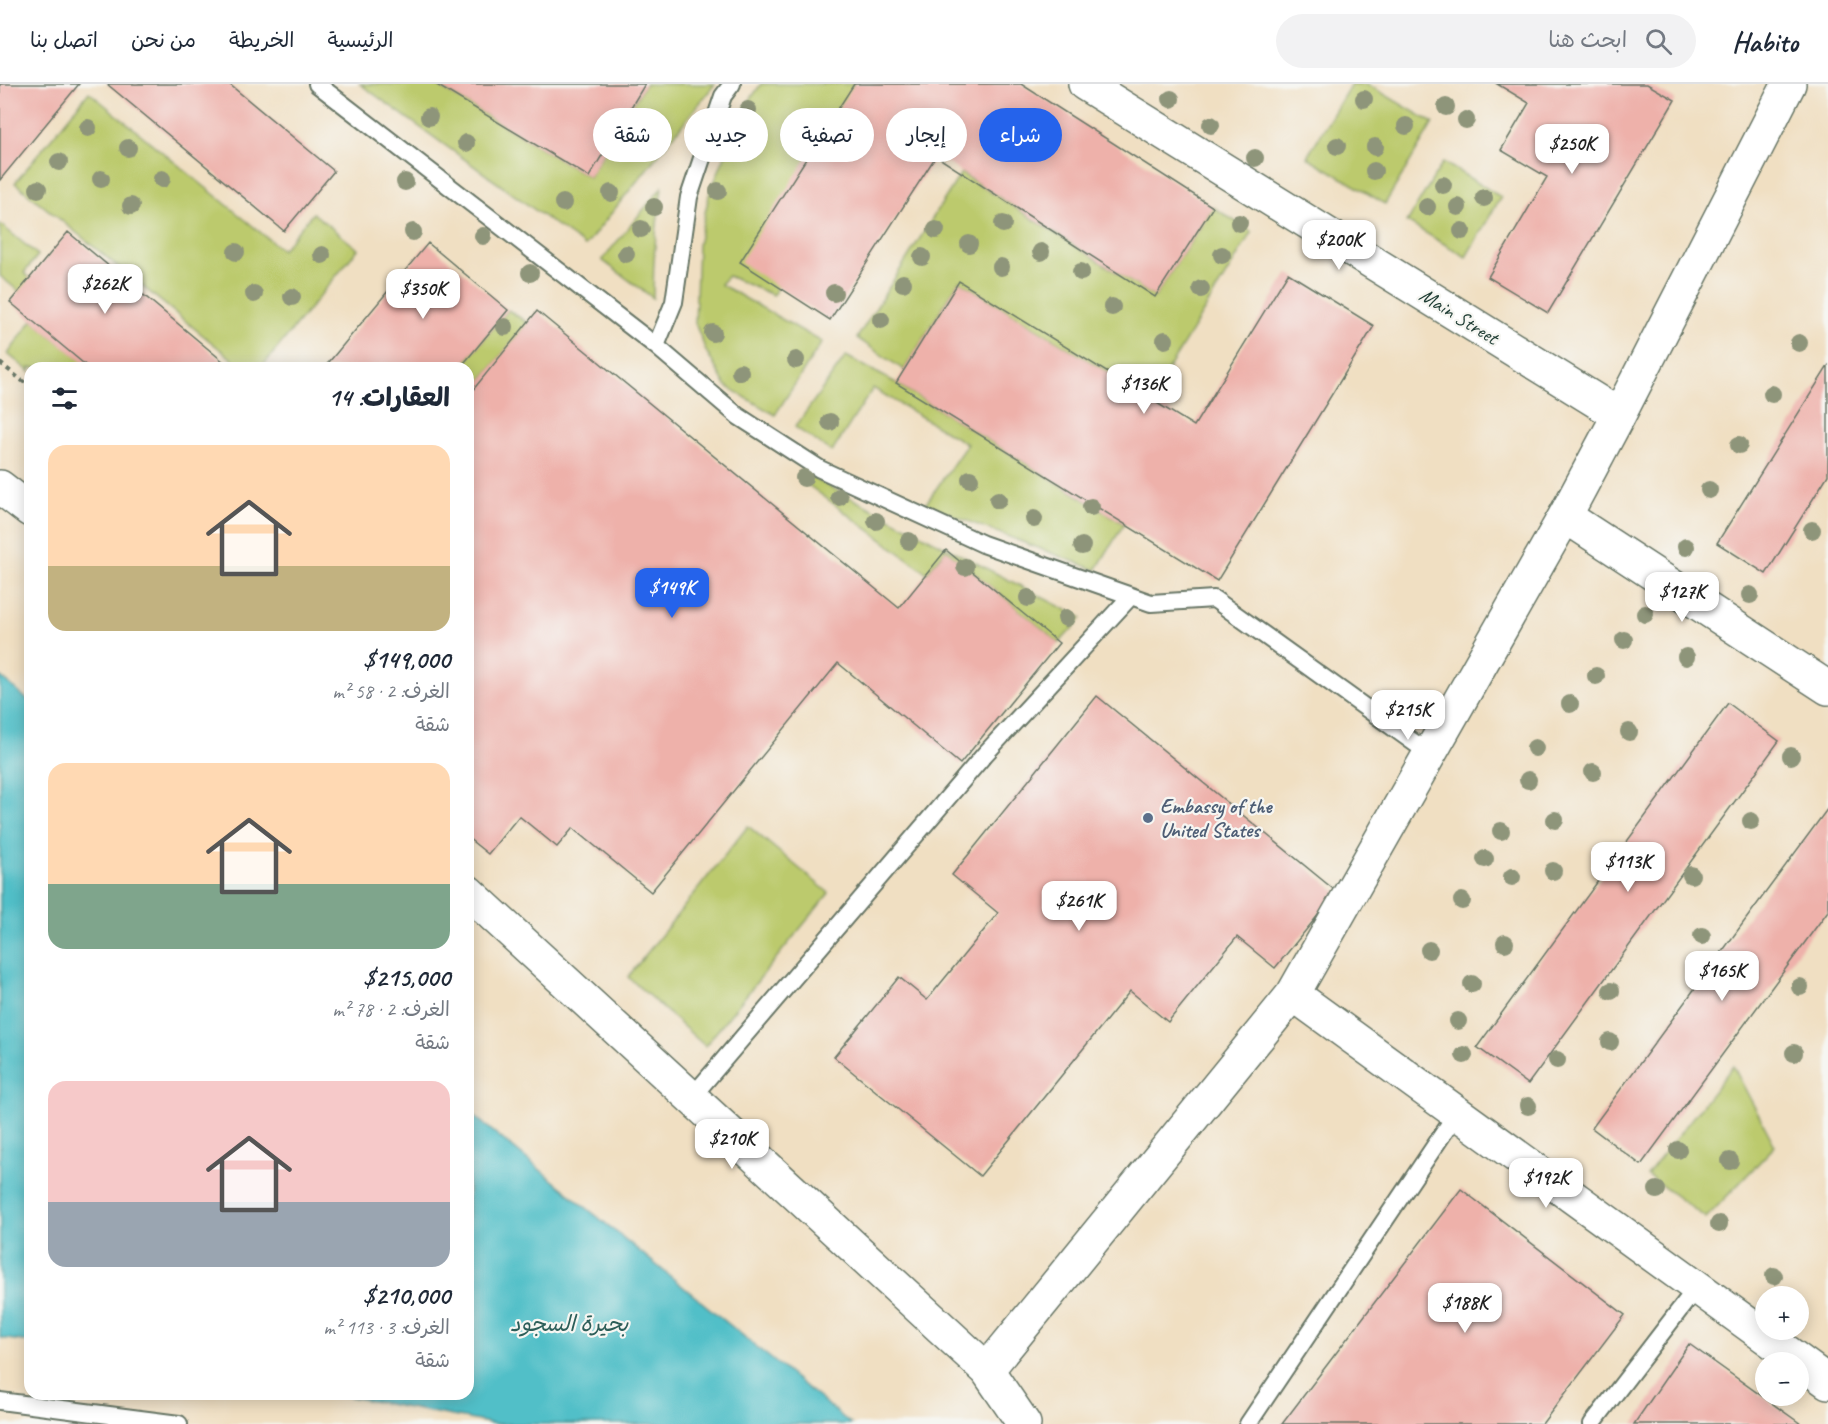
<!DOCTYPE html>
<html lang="ar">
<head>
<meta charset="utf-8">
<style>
	body { margin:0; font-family:Caveat,"Playpen Sans Arabic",sans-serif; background:#f2f2f3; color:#1f2937; direction:rtl; height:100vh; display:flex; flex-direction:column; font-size:22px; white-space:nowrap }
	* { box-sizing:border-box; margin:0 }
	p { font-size:20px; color:#747a83 }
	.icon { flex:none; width:33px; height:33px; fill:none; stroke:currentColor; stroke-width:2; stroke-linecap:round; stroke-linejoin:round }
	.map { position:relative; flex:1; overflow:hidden; direction:ltr }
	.drawer { position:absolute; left:24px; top:278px; width:450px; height:1038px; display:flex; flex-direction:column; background:#fff; border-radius:18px; box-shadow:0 3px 15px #0003; direction:rtl }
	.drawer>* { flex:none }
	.hud { position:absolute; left:492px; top:24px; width:570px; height:54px; direction:rtl; display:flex; gap:12px }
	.buttons { position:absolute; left:1755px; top:1202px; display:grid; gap:12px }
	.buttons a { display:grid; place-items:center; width:54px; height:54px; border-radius:50%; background:#fff; box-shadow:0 3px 15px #0003; font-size:30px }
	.price { position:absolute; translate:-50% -51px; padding:0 14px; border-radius:12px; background:#fff; color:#222; font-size:20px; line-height:39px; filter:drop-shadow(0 2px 3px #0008) }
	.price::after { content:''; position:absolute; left:50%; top:36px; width:18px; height:14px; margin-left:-9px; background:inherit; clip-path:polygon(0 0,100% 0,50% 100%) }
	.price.active { background:#2563eb; color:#fff }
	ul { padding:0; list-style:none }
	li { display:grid; align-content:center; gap:12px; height:318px; padding:0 24px }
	li span { display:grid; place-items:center; height:186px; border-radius:18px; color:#555 }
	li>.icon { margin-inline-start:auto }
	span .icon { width:108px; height:108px; fill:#fffc; stroke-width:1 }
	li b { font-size:26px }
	h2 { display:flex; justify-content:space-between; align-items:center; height:72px; padding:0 24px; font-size:26px }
	.chip { padding:0 21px; border-radius:27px; background:#fff; box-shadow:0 3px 15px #0003; font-size:21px; line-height:54px }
	.chip.active { background:#2563eb; color:#fff }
	header { display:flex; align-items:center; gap:36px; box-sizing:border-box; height:84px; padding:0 30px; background:#fff; border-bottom:2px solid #e0e1e3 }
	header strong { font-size:28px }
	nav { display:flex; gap:33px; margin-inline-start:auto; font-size:21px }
	.search { width:420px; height:54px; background:#f2f2f3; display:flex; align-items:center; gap:15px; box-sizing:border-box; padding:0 21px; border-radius:33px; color:#747a83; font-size:22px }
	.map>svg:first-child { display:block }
</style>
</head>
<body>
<header>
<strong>Habito</strong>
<div class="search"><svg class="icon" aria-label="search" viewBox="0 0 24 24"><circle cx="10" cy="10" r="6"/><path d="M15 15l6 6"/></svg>ابحث هنا</div>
<nav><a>الرئيسية</a><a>الخريطة</a><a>من نحن</a><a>اتصل بنا</a></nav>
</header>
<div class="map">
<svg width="1828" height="1340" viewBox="0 0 1828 1340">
	<rect width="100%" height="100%" fill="#f6f6f2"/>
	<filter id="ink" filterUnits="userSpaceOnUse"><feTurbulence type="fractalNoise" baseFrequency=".0167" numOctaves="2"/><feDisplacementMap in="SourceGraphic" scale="12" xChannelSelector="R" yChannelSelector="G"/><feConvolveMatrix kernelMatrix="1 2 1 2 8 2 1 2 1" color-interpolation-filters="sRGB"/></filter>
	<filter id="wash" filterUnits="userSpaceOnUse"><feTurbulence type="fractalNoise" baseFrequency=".008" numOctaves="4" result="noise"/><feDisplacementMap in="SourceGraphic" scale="24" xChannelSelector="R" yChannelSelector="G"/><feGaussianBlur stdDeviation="1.35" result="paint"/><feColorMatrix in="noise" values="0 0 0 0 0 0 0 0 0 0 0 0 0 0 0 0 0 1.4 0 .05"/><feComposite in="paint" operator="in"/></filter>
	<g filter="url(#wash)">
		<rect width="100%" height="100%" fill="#f0dfc2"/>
		<path fill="#bcca6d" stroke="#6e8450" stroke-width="1.5" d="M 360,0 L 435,0 L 589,93 L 645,0 L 715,0 L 585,162 Z
			M 761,0 L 854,0 L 778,202 L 773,211 L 728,192 L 720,200 L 822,258 L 775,331 L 726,302 L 706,267 L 695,239 L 698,161 L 709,111 L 745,23 Z
			M 1351,0 L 1367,0 L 1433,39 L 1385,120 L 1307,73 Z
			M 89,8 L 282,166 L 313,129 L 358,165 L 262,283 L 242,283 L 15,99 Z
			M 1443,78 L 1501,113 L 1466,173 L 1407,138 Z
			M 961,89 L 1155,213 L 1213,123 L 1252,148 L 1150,315 L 959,197 L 904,286 L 857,254 Z
			M 662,103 C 656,140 653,176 653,214 L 602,176 Z
			M 0,140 L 38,171 L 24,189 L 48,209 L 37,222 L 0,192 Z
			M 508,226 L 528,239 L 468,312 L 468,284 L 460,284 Z
			M 32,236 L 89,283 L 30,284 L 30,288 L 8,270 Z
			M 846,272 L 896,299 L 1124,440 L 1096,486 L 925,421 L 967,360 L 873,304 L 832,368 L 795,343 Z
			M 805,390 L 1082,534 L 1059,559 L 946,466 L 927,489 L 800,395 Z
			M 748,742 L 829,809 L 705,962 L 628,893 Z
			M 1733,982 L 1775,1062 L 1706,1134 L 1647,1091 Z"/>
		<path fill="#51bfc8" stroke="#387e7e" stroke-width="1.5" d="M 0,592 L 30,618 L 30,1258 L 0,1254 Z
			M 468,1027 L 851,1340 L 495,1340 L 335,1310 L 468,1310 Z"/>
		<g id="blocks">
			<path fill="#eeb1aa" d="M 0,0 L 79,0 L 0,96 Z
				M 107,0 L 229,0 L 334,87 L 284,147 Z
				M 435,0 L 645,0 L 589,93 Z
				M 854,0 L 1021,0 L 1213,123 L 1155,213 L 936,72 L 830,236 L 740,178 Z
				M 1497,0 L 1647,0 L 1675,16 L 1548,229 L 1488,193 L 1547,93 L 1501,66 L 1529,19 Z
				M 68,148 L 231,284 L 89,284 L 10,218 Z
				M 428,159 L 508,226 L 460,284 L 324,284 Z
				M 1288,189 L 1374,242 L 1217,497 L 896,299 L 959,197 L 1194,342 Z
				M 537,227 L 899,524 L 946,466 L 1059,559 L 960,680 L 838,579 L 651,808 L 573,744 L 557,763 L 519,732 L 488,770 L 468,754 L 468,312 Z
				M 1828,282 L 1828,391 L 1766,490 L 1717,459 Z
				M 1097,612 L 1337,808 L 1275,884 L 1237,853 L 1168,938 L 1130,907 L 980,1092 L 834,973 L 899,893 L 927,916 L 998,829 L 952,791 Z
				M 1728,619 L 1779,657 L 1528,1000 L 1477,963 Z
				M 1828,724 L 1828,827 L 1641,1081 L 1592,1044 Z
				M 1461,1105 L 1625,1231 L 1542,1340 L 1282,1340 Z
				M 1689,1260 L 1801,1340 L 1634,1340 Z"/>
		</g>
	</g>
	<g filter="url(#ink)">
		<use href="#blocks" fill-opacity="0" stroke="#687666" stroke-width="1.5"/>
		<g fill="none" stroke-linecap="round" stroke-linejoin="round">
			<g stroke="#687666" stroke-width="20">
				<path id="lane" d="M 317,0 L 656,262
					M 732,0 L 723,12 L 689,113 L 674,218 L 656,262 L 738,332 L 820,385 L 983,460 L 1151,519 L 1214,515 L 1430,670
					M 691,1014 L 985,670 L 1131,512
					M 0,1317 L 179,1340
					M 1248,1340 L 1457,1029
					M 1592,1340 L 1697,1203"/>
			</g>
			<g stroke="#687666" stroke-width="36">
				<path id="street" d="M 1085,0 L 1619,331
					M 0,403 L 30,426
					M 1565,432 L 1828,604
					M 468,808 L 987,1286 L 1024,1340
					M 1293,910 L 1828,1298
					M 987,1286 L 1293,910 L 1565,432 L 1619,331 L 1789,0"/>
			</g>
			<path stroke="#687666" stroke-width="4" stroke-dasharray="4.5 4.5" stroke-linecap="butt" d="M 0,279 L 30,303"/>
			<use href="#lane" stroke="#fff" stroke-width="16"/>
			<use href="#street" stroke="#fff" stroke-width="33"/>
		</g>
		<g fill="#8e957a">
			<circle cx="1171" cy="15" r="9"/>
			<circle cx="1364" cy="15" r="9"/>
			<circle cx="1446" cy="23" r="9"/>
			<circle cx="748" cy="26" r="9"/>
			<circle cx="429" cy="33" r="9"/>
			<circle cx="1466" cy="36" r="9"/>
			<circle cx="1211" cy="41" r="9"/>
			<circle cx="1406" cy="42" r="9"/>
			<circle cx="88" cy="44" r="9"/>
			<circle cx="643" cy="52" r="9"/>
			<circle cx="466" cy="59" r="9"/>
			<circle cx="1337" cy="62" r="9"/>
			<circle cx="1375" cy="63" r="9"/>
			<circle cx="128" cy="64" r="9"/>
			<circle cx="730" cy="65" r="9"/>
			<circle cx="1255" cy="74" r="9"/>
			<circle cx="59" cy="78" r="9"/>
			<circle cx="1374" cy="87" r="9"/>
			<circle cx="101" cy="95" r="9"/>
			<circle cx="162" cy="95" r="9"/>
			<circle cx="405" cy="98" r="9"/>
			<circle cx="1443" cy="101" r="9"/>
			<circle cx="38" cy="105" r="9"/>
			<circle cx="718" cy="107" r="9"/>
			<circle cx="611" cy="109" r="9"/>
			<circle cx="1484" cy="114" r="9"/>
			<circle cx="563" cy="119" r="9"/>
			<circle cx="131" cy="122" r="9"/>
			<circle cx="654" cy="123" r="9"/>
			<circle cx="1427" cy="123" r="9"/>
			<circle cx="1458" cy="123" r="9"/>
			<circle cx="1239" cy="139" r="9"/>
			<circle cx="1003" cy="140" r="9"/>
			<circle cx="641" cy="145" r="9"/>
			<circle cx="936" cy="146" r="9"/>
			<circle cx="1462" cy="147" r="9"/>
			<circle cx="413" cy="148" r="9"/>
			<circle cx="483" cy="152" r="9"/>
			<circle cx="969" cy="160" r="9"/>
			<circle cx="236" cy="168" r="9"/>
			<circle cx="1041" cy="168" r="9"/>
			<circle cx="626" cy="170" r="9"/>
			<circle cx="322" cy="171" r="9"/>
			<circle cx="1222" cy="171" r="9"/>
			<circle cx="922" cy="173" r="9"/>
			<circle cx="1001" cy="183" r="9"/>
			<circle cx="1081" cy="188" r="9"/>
			<circle cx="530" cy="189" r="9"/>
			<circle cx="903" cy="199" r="9"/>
			<circle cx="1201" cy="205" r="9"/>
			<circle cx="834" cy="209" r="9"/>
			<circle cx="254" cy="210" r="9"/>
			<circle cx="292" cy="213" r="9"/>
			<circle cx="1112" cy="223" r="9"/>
			<circle cx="881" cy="236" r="9"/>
			<circle cx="505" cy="243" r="9"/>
			<circle cx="713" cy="249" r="9"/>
			<circle cx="1165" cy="256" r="9"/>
			<circle cx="1799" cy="259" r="9"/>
			<circle cx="796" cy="276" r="9"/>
			<circle cx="740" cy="288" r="9"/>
			<circle cx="1772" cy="310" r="9"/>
			<circle cx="830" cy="338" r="9"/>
			<circle cx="1739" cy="361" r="9"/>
			<circle cx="804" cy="394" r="9"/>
			<circle cx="970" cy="395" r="9"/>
			<circle cx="1709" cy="406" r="9"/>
			<circle cx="839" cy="413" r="9"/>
			<circle cx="998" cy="416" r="9"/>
			<circle cx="1091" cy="423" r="9"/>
			<circle cx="1034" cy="435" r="9"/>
			<circle cx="876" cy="437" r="9"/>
			<circle cx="1812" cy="446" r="9"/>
			<circle cx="909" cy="457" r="9"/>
			<circle cx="1082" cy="462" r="9"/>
			<circle cx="1686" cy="463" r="9"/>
			<circle cx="965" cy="483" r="9"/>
			<circle cx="1750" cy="511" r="9"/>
			<circle cx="1028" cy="514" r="9"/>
			<circle cx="1645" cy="530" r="9"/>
			<circle cx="1066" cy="534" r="9"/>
			<circle cx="1624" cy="556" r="9"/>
			<circle cx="1686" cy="573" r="9"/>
			<circle cx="1596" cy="592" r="9"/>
			<circle cx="1570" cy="620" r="9"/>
			<circle cx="1629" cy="648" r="9"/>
			<circle cx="1535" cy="664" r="9"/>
			<circle cx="1791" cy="672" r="9"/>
			<circle cx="1593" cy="688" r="9"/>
			<circle cx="1528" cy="696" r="9"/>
			<circle cx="1555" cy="736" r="9"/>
			<circle cx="1751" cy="737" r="9"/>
			<circle cx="1501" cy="747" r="9"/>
			<circle cx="1485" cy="775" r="9"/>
			<circle cx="1553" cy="787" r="9"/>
			<circle cx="1691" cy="791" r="9"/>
			<circle cx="1512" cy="793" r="9"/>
			<circle cx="1462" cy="817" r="9"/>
			<circle cx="1702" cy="852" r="9"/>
			<circle cx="1505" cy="859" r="9"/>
			<circle cx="1429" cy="866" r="9"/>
			<circle cx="1472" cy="900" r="9"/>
			<circle cx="1800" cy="903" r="9"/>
			<circle cx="1611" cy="907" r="9"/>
			<circle cx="1458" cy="937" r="9"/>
			<circle cx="1610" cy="958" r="9"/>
			<circle cx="1794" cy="969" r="9"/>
			<circle cx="1464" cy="971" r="9"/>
			<circle cx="1557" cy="976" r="9"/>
			<circle cx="1528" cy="1022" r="9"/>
			<circle cx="1678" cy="1066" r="9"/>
			<circle cx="1730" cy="1077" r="9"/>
			<circle cx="1657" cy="1106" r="9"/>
			<circle cx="1719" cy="1140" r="9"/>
			<circle cx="1774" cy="1192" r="9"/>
		</g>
	</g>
	<circle fill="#5c6f8a" stroke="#f6f6f2" stroke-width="2" cx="1148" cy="734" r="6"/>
	<g text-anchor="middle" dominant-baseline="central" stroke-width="4.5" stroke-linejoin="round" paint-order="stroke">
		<g font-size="21" fill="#1f3d34" stroke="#f6f6f2">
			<text transform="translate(1459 232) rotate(32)">Main Street</text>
		</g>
		<g font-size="21" font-weight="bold" fill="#4e5e75" stroke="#f6f6f2" text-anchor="start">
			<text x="1160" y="722">Embassy of the<tspan x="1160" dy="24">United States</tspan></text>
		</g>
		<g font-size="22" font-style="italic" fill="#2c5e59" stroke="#f6f6f2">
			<text x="569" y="1240">بحيرة السجود</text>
		</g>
	</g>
</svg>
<div class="buttons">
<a>+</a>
<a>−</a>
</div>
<b class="price" style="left:1572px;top:91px">$250K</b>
<b class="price" style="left:1339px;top:187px">$200K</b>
<b class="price" style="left:105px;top:231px">$262K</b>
<b class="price" style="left:423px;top:236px">$350K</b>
<b class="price" style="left:1144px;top:331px">$136K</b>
<b class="price active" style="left:672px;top:535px">$149K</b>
<b class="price" style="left:1682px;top:539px">$127K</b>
<b class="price" style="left:1408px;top:657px">$215K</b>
<b class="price" style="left:1628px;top:809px">$113K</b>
<b class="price" style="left:1079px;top:848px">$261K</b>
<b class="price" style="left:1722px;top:918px">$165K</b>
<b class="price" style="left:732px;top:1086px">$210K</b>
<b class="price" style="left:1546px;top:1125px">$192K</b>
<b class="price" style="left:1465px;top:1250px">$188K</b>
<div class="hud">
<a class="chip active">شراء</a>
<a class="chip">إيجار</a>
<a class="chip">تصفية</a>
<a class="chip">جديد</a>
<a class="chip">شقة</a>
</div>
<section class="drawer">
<h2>العقارات: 14<svg class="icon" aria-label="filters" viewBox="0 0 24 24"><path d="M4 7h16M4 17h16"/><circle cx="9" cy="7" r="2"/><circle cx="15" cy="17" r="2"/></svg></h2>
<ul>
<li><span style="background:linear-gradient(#ffd9b3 65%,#c2b280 0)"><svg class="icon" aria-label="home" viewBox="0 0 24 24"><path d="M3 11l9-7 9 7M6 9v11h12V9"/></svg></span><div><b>$149,000</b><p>الغرف: 2 · 58 m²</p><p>شقة</p></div></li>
<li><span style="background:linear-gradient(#ffd9b3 65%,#7fa58c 0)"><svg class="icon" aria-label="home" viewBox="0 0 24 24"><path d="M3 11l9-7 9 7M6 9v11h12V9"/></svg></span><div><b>$215,000</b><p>الغرف: 2 · 78 m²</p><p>شقة</p></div></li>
<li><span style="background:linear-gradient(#f6c9c9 65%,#9aa5b1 0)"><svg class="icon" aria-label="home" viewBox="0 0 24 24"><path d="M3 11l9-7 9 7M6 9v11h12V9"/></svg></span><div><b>$210,000</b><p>الغرف: 3 · 113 m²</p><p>شقة</p></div></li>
</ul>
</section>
</div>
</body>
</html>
